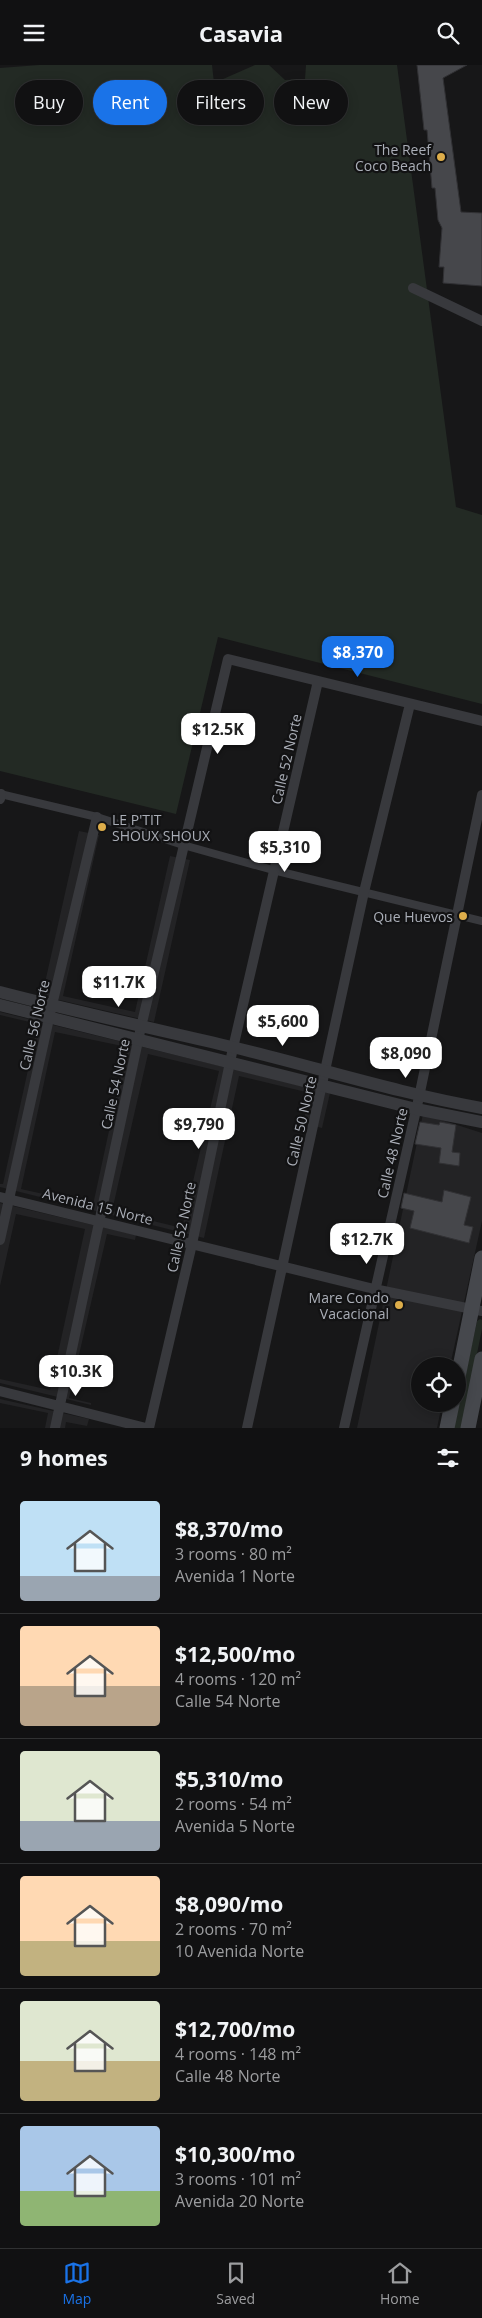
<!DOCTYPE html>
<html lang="en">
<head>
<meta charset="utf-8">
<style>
	body { margin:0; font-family:"Open Sans",sans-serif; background:#1a1a1b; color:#f1f3f6; height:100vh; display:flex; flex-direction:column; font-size:19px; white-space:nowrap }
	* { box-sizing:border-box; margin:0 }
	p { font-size:16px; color:#9c9d9f }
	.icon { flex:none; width:28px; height:28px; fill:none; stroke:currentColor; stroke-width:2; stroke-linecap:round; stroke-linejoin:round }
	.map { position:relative; height:1363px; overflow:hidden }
	.side { display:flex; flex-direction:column; background:#111112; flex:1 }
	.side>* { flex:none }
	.hud { position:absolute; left:15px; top:15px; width:452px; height:45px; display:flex; gap:10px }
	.buttons { position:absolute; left:411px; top:1292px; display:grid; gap:10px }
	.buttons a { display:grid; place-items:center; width:55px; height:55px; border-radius:50%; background:#111112; box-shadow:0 2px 12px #0003,0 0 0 1px #303132; font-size:25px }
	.price { position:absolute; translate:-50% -42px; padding:0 11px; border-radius:10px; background:#fff; color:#222; font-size:16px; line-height:32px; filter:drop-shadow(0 1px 2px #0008) }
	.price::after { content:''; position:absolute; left:50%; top:30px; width:15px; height:11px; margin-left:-8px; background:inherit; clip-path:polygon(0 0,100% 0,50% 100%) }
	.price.active { background:#1a73e8; color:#fff }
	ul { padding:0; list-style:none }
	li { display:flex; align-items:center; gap:15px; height:125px; padding:0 20px }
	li+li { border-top:1px solid #303132 }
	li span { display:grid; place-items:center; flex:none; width:140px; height:100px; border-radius:5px; color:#555 }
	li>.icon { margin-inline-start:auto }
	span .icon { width:60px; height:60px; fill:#fffc; stroke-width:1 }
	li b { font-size:21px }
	h2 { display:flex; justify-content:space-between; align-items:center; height:60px; padding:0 20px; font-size:21px }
	.chip { padding:0 18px; border-radius:22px; background:#111112; box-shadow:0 2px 12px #0003,0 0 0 1px #303132; font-size:18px; line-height:45px }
	.chip.active { background:#1a73e8; color:#fff }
	header { display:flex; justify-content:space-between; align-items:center; height:65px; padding:0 20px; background:#111112; font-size:22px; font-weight:700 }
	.tab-bar { display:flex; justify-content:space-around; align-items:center; height:70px; border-top:1px solid #303132; background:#111112; font-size:14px; color:#9c9d9f }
	.tab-bar a { display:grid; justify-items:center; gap:2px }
	.tab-bar .active { color:#1a73e8 }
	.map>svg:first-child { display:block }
</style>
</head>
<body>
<header><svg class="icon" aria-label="menu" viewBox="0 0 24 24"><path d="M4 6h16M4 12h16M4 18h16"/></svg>Casavia<svg class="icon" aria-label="search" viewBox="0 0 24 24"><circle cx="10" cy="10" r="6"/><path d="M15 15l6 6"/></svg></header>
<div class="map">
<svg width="482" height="1363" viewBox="0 0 482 1363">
	<rect width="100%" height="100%" fill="#171718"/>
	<path fill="#232325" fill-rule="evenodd" d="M 79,766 L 99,770 L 63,931 L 135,947 L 170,791 L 190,795 L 154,957 L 42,931 Z
		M 0,947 L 330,1028 L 322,1063 L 303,1058 L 310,1028 L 239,1011 L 204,1173 L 0,1122 L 0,1119 L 3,1119 L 38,959 L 0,950 ZM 55,967 L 127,982 L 93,1140 L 21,1124 ZM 148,989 L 219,1006 L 182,1163 L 112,1146 Z
		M 423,1049 L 482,1068 L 482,1156 L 450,1301 L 420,1301 L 420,1339 L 442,1339 L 437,1363 L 357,1363 Z
		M 0,1138 L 136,1170 L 135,1175 L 107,1169 L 69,1333 L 91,1338 L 91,1340 L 0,1318 L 0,1314 L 50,1325 L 85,1164 L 16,1149 L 0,1221 Z
		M 0,1334 L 89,1354 L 87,1361 L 66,1357 L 65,1363 L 45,1363 L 48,1348 L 0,1338 Z"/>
	<path fill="#232a24" d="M 39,0 L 212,0 L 214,18 L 255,0 L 269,0 L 285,15 L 305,14 L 306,0 L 397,0 L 456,442 L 482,450 L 482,639 L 218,572 L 176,749 L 0,706 L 0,3 Z
		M 480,1254 L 482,1255 L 482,1264 L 462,1363 L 454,1363 L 477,1256 Z"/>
	<path fill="#46474b" stroke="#313134" d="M 417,0 L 467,0 L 443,13 L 461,147 L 482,148 L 482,221 L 443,218 L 444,202 L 439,202 L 442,163 L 438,155 L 435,123 L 432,123 L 427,65 L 424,65 Z
		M 420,1057 L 439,1060 L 440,1057 L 456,1060 L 452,1087 L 460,1088 L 459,1101 L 439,1098 L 441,1083 L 415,1079 Z
		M 444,1125 L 471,1132 L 464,1160 L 473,1162 L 469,1178 L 410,1163 L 414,1146 L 401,1143 L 404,1128 L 442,1137 Z"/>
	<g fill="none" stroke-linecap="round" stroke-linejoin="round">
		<path stroke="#38393d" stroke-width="8" d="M 0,729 L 97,752 L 183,780 L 273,805 L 482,856"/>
		<path stroke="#38393d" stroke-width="10" d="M 413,223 L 482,256
			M 0,734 L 1,729
			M 0,1132 L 374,1224 L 482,1246
			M 0,1175 L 52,940 L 97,752
			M 0,1326 L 146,1363
			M 55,1363 L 141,962 L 228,594 L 482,656
			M 149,1363 L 192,1179 L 233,983 L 318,616
			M 247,1363 L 364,827 L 410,639
			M 344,1363 L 419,1032 L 482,730"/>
		<path stroke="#38393d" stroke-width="12" d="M 0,927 C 77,947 155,964 232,982 C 316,1002 397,1028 482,1043
			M 0,940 L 416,1044 L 482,1057"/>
		<path stroke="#46484d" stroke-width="15" d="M 458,1312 L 482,1193
			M 447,1363 L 452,1339
			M 468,1363 L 482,1294"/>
	</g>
	<g fill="#ddad4a" stroke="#121213" stroke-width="2">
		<circle cx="441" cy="92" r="5"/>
		<circle cx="102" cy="762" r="5"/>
		<circle cx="463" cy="851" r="5"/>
		<circle cx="399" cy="1240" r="5"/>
	</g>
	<g text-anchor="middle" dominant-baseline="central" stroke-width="4.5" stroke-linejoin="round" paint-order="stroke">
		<g font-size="14" fill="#aaaeb7" stroke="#121213" text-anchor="end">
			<text x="431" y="84">The Reef<tspan x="431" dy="16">Coco Beach</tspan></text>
			<text x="112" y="754" text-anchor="start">LE P'TIT<tspan x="112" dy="16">SHOUX SHOUX</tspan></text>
			<text x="453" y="851">Que Huevos</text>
			<text x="389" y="1232">Mare Condo<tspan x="389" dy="16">Vacacional</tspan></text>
		</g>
		<g font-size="14" fill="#aaaeb7" stroke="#121213">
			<text transform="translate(286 694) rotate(-77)">Calle 52 Norte</text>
			<text transform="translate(34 960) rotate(-77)">Calle 56 Norte</text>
			<text transform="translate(115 1019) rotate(-78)">Calle 54 Norte</text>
			<text transform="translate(301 1056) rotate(-77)">Calle 50 Norte</text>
			<text transform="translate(392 1088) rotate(-77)">Calle 48 Norte</text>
			<text transform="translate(98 1141) rotate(14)">Avenida 15 Norte</text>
			<text transform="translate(181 1162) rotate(-78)">Calle 52 Norte</text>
		</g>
	</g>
</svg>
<div class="buttons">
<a><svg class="icon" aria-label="locate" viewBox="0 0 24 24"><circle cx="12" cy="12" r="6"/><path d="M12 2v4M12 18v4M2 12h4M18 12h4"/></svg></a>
</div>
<b class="price active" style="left:358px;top:613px">$8,370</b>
<b class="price" style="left:218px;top:690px">$12.5K</b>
<b class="price" style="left:285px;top:808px">$5,310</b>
<b class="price" style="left:119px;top:943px">$11.7K</b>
<b class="price" style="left:283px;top:982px">$5,600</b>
<b class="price" style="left:406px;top:1014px">$8,090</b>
<b class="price" style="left:199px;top:1085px">$9,790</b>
<b class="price" style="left:367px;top:1200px">$12.7K</b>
<b class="price" style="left:76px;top:1332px">$10.3K</b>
<div class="hud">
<a class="chip">Buy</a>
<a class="chip active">Rent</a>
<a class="chip">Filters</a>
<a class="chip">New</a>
</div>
</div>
<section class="side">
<h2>9 homes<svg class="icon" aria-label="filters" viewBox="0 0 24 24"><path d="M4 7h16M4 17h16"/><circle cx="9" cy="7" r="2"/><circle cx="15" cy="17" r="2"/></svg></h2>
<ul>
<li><span style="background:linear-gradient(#bfe0f5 75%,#9aa5b1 0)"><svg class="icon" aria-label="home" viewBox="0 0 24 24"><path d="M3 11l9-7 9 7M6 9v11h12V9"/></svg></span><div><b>$8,370/mo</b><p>3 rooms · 80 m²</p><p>Avenida 1 Norte</p></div></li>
<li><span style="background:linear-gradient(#ffd9b3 60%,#b9a48a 0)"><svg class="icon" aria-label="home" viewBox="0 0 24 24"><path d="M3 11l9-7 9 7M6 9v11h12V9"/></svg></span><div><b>$12,500/mo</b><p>4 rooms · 120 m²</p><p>Calle 54 Norte</p></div></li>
<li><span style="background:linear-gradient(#dfe7d0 70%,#9aa5b1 0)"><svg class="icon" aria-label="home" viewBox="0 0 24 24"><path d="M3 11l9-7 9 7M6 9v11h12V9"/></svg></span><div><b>$5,310/mo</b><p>2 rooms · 54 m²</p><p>Avenida 5 Norte</p></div></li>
<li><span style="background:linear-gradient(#ffd9b3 65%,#c2b280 0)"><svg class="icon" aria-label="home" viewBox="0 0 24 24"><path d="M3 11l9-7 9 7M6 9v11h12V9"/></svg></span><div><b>$8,090/mo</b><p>2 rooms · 70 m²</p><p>10 Avenida Norte</p></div></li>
<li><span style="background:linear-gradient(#dfe7d0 60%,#c2b280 0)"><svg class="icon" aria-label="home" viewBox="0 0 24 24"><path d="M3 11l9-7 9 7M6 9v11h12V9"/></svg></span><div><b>$12,700/mo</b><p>4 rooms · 148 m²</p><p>Calle 48 Norte</p></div></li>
<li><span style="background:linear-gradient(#a9c7e8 65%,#8fb573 0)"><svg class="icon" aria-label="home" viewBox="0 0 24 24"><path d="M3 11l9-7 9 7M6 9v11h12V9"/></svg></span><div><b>$10,300/mo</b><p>3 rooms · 101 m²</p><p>Avenida 20 Norte</p></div></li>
</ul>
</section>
<nav class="tab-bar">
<a class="active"><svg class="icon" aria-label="map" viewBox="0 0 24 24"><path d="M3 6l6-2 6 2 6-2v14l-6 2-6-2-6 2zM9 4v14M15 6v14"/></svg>Map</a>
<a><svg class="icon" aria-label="saved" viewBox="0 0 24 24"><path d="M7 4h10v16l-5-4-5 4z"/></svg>Saved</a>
<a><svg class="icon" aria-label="home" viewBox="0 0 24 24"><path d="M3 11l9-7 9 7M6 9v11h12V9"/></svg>Home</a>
</nav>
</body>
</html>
